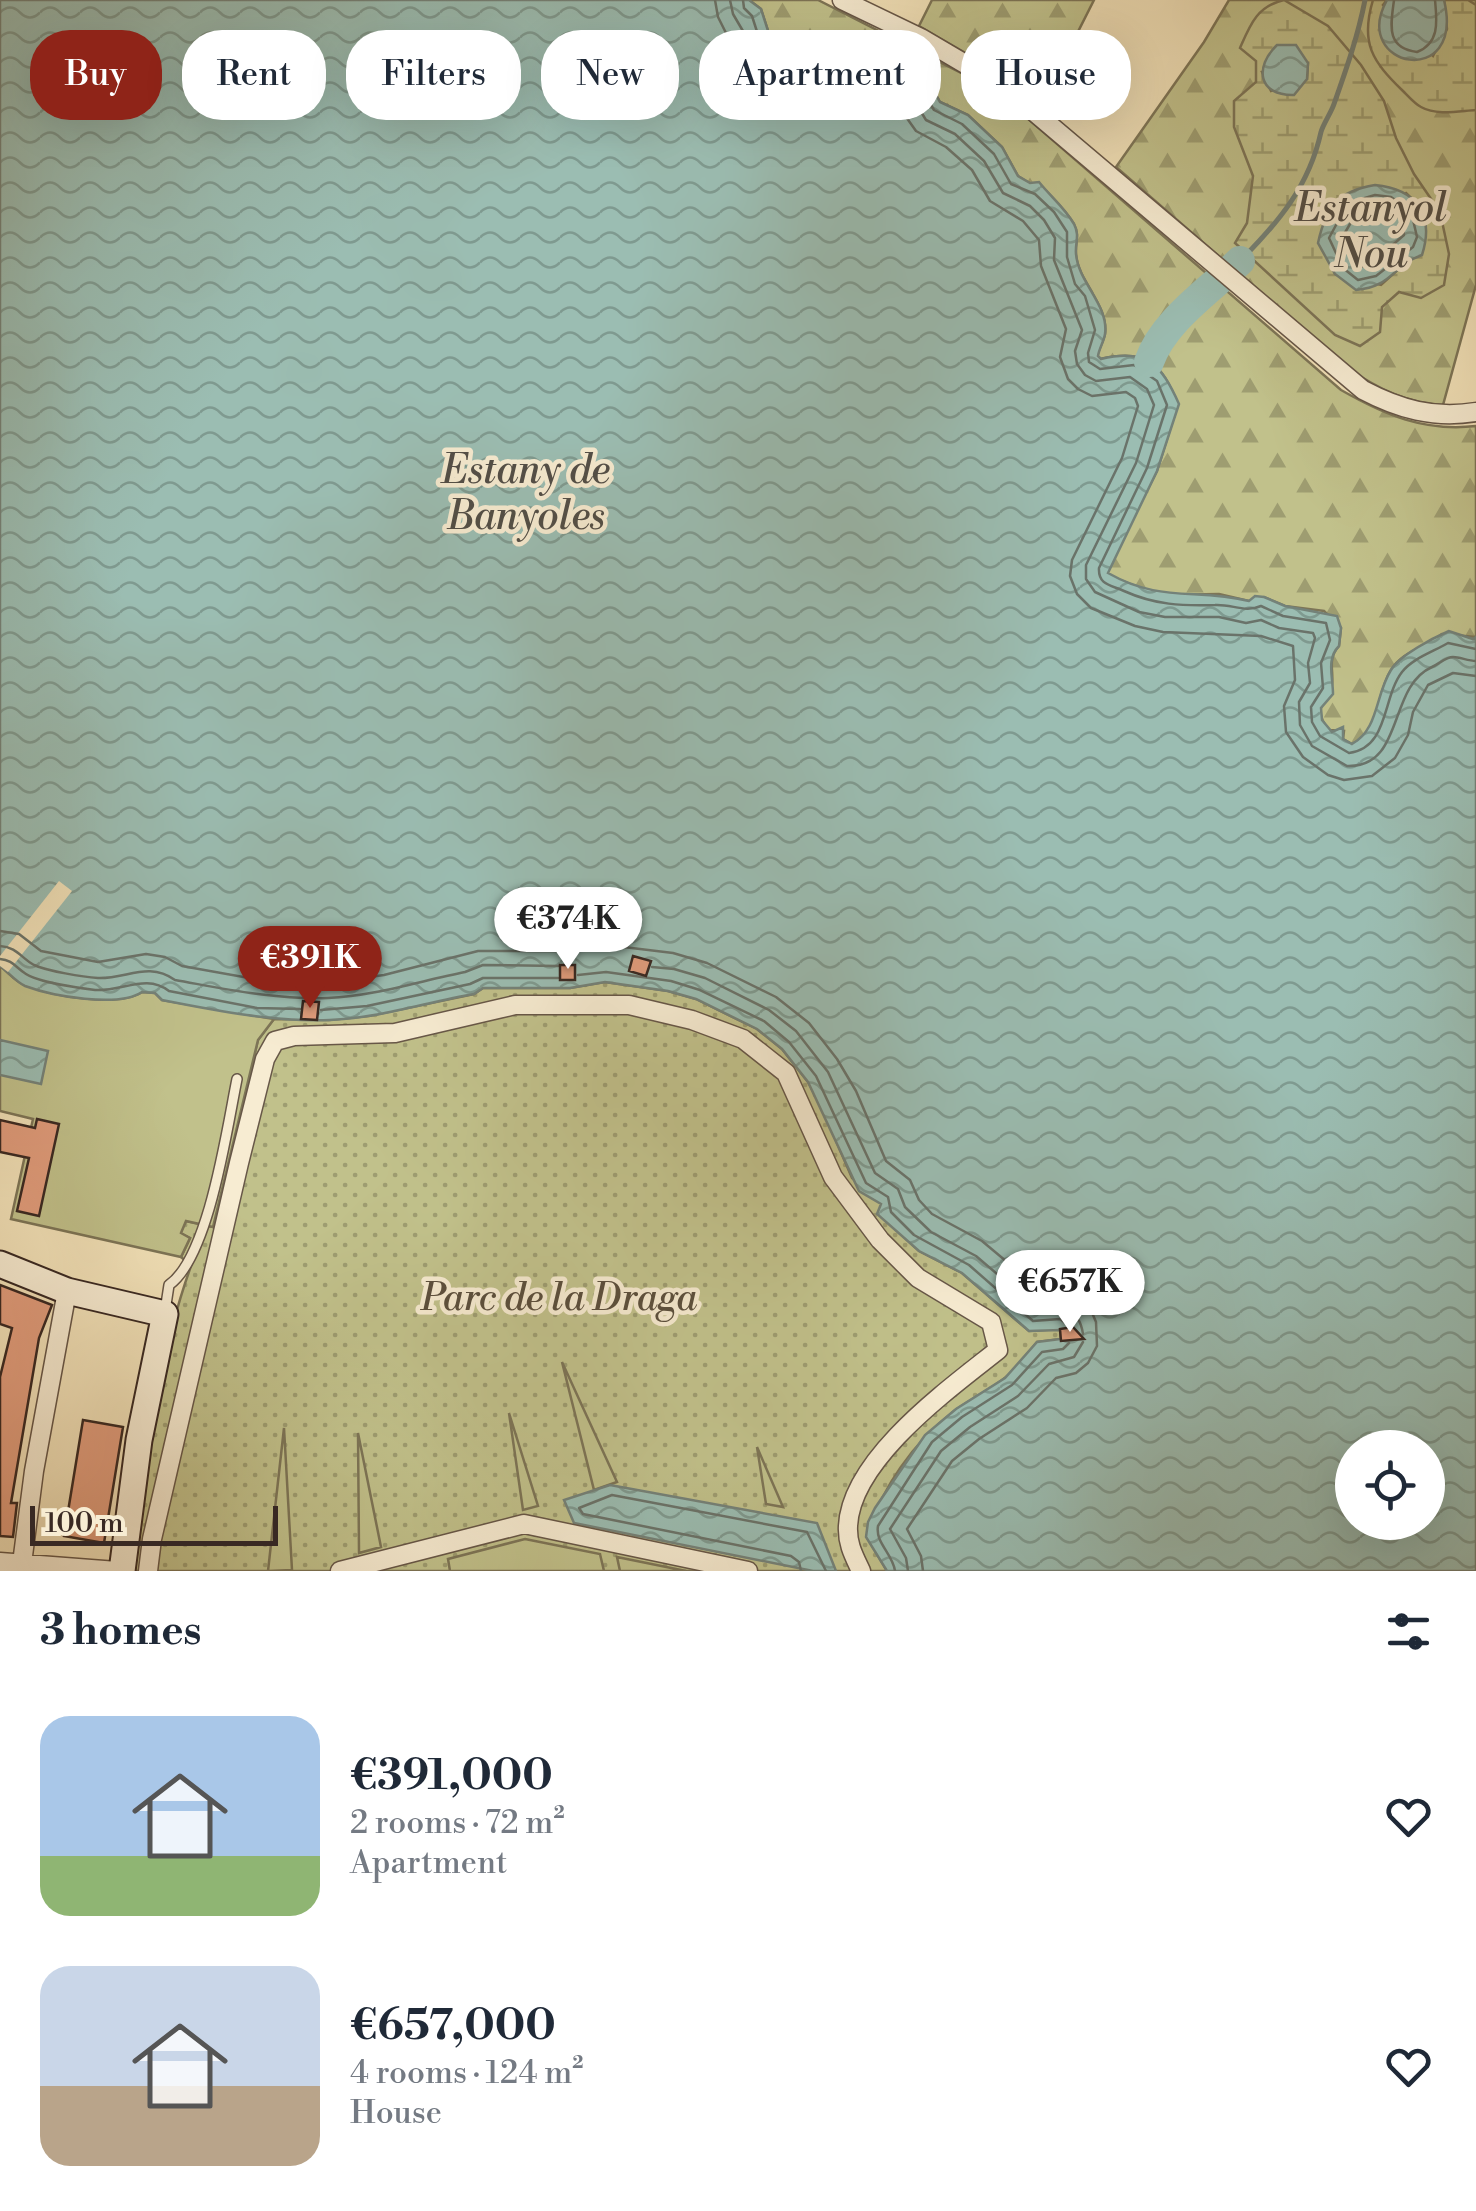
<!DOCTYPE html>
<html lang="en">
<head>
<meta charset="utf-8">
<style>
	body { margin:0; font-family:"Libre Bodoni",serif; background:#f2f2f3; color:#1f2937; height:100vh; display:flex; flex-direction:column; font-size:38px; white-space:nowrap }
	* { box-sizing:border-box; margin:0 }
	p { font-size:32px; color:#747a83 }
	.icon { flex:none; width:55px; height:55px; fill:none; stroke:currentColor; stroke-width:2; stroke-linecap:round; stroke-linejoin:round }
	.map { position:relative; height:1571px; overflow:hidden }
	.panel { display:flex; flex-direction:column; background:#fff; flex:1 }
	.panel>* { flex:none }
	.banner { position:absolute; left:30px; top:30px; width:1418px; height:90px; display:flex; gap:20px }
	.tools { position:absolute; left:1335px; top:1430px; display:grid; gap:20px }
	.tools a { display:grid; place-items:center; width:110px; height:110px; border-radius:50%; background:#fff; box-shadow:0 10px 40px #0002; font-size:50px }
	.scale { position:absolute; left:30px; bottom:25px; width:248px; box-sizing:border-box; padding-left:10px; border:5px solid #392923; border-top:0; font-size:28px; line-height:35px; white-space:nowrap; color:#392923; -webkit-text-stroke:8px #f7ecd2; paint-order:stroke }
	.price { position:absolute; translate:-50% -85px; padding:0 22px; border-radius:35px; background:#fff; color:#222; font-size:32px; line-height:65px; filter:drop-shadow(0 2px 5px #0008) }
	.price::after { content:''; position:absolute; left:50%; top:60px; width:30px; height:22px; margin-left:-15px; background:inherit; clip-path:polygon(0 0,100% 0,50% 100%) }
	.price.selected { background:#8f2418; color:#fff }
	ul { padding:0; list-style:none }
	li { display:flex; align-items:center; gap:30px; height:250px; padding:0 40px }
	li span { display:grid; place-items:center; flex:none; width:280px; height:200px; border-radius:30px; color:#555 }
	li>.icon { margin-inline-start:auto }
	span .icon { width:120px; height:120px; fill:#fffc; stroke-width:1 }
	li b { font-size:42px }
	h2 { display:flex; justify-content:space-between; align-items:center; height:120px; padding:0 40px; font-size:42px }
	.tag { padding:0 35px; border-radius:40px; background:#fff; box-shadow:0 10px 40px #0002; font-size:35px; line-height:90px }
	.tag.selected { background:#8f2418; color:#fff }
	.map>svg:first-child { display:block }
</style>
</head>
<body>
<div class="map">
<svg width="1476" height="1571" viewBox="0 0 1476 1571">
	<defs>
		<pattern id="grass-dots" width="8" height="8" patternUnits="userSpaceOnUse" patternTransform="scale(2.5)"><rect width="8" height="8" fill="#c1c18b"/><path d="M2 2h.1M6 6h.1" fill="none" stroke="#9e9d71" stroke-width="1.8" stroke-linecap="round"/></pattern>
		<pattern id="forest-firs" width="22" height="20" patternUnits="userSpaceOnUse" patternTransform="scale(2.5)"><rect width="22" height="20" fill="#c1c18b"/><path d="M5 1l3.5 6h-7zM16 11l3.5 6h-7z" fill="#9e9d71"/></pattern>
		<pattern id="wetland-marsh" width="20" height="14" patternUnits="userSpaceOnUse" patternTransform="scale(2.5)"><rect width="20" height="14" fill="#c1c18b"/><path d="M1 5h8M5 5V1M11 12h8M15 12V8" fill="none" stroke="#9e9d71"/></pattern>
		<pattern id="water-waves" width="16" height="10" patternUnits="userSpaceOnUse" patternTransform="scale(2.5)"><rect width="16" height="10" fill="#9bbdb2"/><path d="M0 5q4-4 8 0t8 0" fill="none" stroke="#7f9a90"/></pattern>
	</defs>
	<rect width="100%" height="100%" fill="#f2e2b9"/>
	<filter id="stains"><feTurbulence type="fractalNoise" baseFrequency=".002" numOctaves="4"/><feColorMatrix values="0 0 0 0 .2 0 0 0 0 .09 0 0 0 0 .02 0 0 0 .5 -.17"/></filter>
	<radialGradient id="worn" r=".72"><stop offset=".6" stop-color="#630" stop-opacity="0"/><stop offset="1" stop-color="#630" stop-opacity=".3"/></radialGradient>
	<path fill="url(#grass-dots)" stroke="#7d7557" stroke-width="2.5" d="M 605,982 L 668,991 L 696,999 L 757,1029 L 782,1049 L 808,1082 L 822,1108 L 852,1178 L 882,1204 L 894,1228 L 919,1251 L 962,1273 L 1029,1331 L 1060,1329 L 1061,1339 L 1037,1342 C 1027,1354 1017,1367 1006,1377 C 990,1390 970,1399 954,1411 C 913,1443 881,1488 867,1537 L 887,1571 L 131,1571 C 146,1469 156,1363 191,1266 L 181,1257 L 190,1238 L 180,1233 L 186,1221 L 213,1227 L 258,1040 L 274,1019 L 329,1020 L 369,1016 L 474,994 L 483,988 L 570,988 Z"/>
	<path fill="url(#forest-firs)" stroke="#7d7557" stroke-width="2.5" d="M 749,0 L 818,0 L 965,75 L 1011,104 L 1341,390 C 1385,415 1424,432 1476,426 L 1476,637 L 1442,634 C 1425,647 1402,652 1391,670 C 1376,694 1380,730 1352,744 L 1343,739 L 1344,731 L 1329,730 C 1324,724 1319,716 1321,708 C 1324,699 1330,694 1332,685 C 1334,670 1327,659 1339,646 L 1341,628 L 1324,611 L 1285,606 L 1264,597 L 1249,601 L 1219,594 L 1166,595 L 1145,590 L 1110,576 L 1107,573 L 1111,562 L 1157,471 L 1178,404 C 1161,363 1147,348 1100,359 L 1097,356 C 1099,349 1104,340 1105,334 C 1109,305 1078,282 1076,254 C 1075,242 1080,236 1074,224 C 1064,207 1051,197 1039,183 L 1031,184 L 1018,176 L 1002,147 L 968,115 L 940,102 L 927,79 L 917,72 L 859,54 L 794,49 L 770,37 L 761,9 Z
		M 932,0 L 1094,0 L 1042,103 L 1012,80 L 919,26 Z
		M 1229,0 L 1387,0 L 1383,5 L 1448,19 L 1444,0 L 1476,0 L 1476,285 L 1443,405 C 1408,404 1377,388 1349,369 L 1116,167 L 1204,42 Z"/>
	<path fill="url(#wetland-marsh)" stroke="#7d7557" stroke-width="2.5" fill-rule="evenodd" d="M 1284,0 L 1328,26 L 1361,65 L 1384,101 L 1396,138 L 1414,174 L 1440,212 L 1449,254 L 1444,285 L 1421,298 L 1399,292 L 1382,307 L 1380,332 L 1360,346 L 1335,335 L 1235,243 L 1247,223 L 1253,176 L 1234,127 L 1234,101 L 1256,82 L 1256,61 L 1240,48 C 1250,25 1257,6 1284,0 ZM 1308,63 L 1307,79 L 1271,91 L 1262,72 ZM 1406,193 L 1419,206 L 1425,217 L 1411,258 L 1381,285 L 1335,274 L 1324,250 Z
		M 1373,0 L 1387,0 L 1383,5 L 1433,56 L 1447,29 L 1444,0 L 1468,0 L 1476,5 L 1476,110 C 1459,111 1437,116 1421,107 C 1415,104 1408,96 1403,91 C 1372,61 1360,43 1373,0 Z"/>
	<path fill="#c1c18b" stroke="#7d7557" stroke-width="2.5" d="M 0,966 C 8,972 16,982 25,985 C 53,996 117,1008 142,992 L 155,993 L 162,1000 L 274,1019 L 258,1040 L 213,1227 L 186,1221 L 181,1233 L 190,1238 L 181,1257 L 11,1219 L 33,1119 L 0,1111 Z
		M 562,1362 L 617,1482 L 594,1490 Z
		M 509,1413 L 538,1506 L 523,1510 Z
		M 284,1428 L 292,1570 L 268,1571 Z
		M 358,1433 L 381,1547 L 359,1553 L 359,1552 Z
		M 757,1447 L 783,1507 L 766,1504 Z
		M 525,1539 L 600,1554 L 604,1571 L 450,1571 L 448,1559 Z
		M 617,1557 L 686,1571 L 620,1571 Z"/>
	<path fill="url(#water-waves)" stroke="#748279" stroke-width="2.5" fill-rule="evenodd" d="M 0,0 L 749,0 L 761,9 L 770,37 L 794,49 L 859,54 L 917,72 L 927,79 L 940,102 L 968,115 L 1002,147 L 1018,176 L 1030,183 L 1039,182 C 1051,197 1064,207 1074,224 C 1080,236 1075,242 1076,254 C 1078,282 1109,305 1105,334 C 1104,341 1099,349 1098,356 L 1101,359 C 1147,348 1161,364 1179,404 L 1157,471 L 1108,573 C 1161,603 1194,588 1249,601 L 1255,596 L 1264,597 L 1285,606 L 1337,616 L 1341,628 L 1339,646 C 1326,659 1333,677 1333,694 L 1321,708 L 1322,720 L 1332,732 L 1343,727 L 1343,739 L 1352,744 C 1379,729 1375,695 1391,670 C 1400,655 1433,638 1449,631 L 1473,639 L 1476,637 L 1476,1571 L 887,1571 L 866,1537 L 868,1522 L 875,1508 L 925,1435 L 956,1409 L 1005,1378 L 1037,1342 L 1061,1339 L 1060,1330 L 1029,1331 L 962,1273 L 919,1251 L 877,1214 L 881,1204 L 859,1191 L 808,1082 L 782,1049 L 757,1029 L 696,999 L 668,991 L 605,982 L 570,988 L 483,988 L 474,994 C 427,1002 379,1018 330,1020 C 273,1022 218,1011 162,1000 L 155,993 L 142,992 C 118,1008 52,996 25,986 C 16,982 8,972 0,966 ZM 1352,1448 L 1428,1448 L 1428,1522 L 1352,1522 Z
		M 1387,0 L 1444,0 C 1466,91 1349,68 1387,0 Z
		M 1277,45 L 1296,45 L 1308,63 L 1307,79 L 1294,95 C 1258,96 1254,67 1277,45 Z
		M 1375,185 C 1416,189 1435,214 1422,255 C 1393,265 1392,287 1356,290 L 1335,274 L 1318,243 C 1326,206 1338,191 1375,185 Z
		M 0,1040 L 48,1051 L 41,1084 L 0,1075 Z
		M 610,1485 L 817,1523 L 836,1571 L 813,1571 L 574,1523 L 564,1500 Z"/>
	<path fill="#f2e2b9" d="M 59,881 L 72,891 L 8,972 L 0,966 L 0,956 Z"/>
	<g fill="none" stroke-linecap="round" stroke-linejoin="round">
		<path stroke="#6a736a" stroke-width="2.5" d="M 715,0 L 718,17 L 737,55 L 751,70 L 785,85 L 852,91 L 899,107 L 916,131 L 946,147 L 972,170 L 990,201 L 1023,221 L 1039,240 L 1041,266 L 1066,329 L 1060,357 L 1068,379 L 1078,389 L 1092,396 L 1126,392 L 1135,398 L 1138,406 L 1122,458 L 1072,560 L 1070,576 L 1077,594 L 1091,608 L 1135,626 L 1163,632 L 1261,636 L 1293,646 L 1295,680 L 1284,706 L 1286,732 L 1303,757 L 1328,775 L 1344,780 L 1372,776 L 1395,758 L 1408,735 L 1413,712 L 1428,685 L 1453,673 L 1476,676
			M 730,0 L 733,14 L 757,55 L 789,71 L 855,77 L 910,94 L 926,120 L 955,134 L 984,161 L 1003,193 L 1030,206 L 1044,220 L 1055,238 L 1054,260 L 1082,330 L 1075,351 L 1077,364 L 1085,375 L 1096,381 L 1130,377 L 1147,389 L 1154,405 L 1136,463 L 1086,565 L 1086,579 L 1095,592 L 1139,612 L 1165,617 L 1219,617 L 1246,623 L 1261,620 L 1279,628 L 1313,633 L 1315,638 L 1308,663 L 1310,683 L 1299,702 L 1300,725 L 1312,746 L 1347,766 C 1405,768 1387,687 1432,667 C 1439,664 1446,657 1453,657 C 1460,657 1468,661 1476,661
			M 743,0 L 744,8 L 752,16 L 760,41 L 766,47 L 792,59 L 857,64 L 919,85 L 934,110 L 962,124 L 994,154 L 1011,184 L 1035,194 L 1054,212 L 1067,232 L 1067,257 L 1075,284 L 1085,296 L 1095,330 L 1088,353 L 1089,362 L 1100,369 L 1134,365 L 1157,381 L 1167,405 L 1147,468 L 1099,568 C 1098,585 1111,585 1124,591 C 1155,605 1182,606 1215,605 C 1232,604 1245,613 1261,606 L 1283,616 L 1326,623 L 1330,640 L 1321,663 L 1323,688 L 1311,707 L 1312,722 L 1320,736 L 1349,753 C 1389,748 1382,698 1402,672 C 1413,658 1433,652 1448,643 L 1476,649
			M 1394,0 C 1391,24 1385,48 1417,52 C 1440,43 1437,21 1435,0
			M 1375,195 L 1391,197 L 1411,211 L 1417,237 L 1413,247 L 1376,276 L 1358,280 L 1343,268 L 1329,238 L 1348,203 Z
			M 1375,208 C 1393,209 1403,216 1404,235 L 1370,265 L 1360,267 L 1353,260 L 1343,236 L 1357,212 Z
			M 0,931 L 19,934 L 41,951 L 98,962 L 146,954 L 165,957 L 182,966 L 260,980 L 327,983 L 384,975 L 478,951 L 564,951 L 607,945 L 673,953 L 707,963 L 776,997 L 809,1023 L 837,1059 L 856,1091 L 886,1161 L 910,1180 L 919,1200 L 932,1214 L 982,1241 L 1043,1292 L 1064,1292 L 1078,1297 L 1090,1308 L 1096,1322 L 1097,1346 L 1088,1363 L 1076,1373 L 1056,1378 L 1027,1408 L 979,1439 L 952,1461 L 907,1529 L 921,1556 L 923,1571
			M 0,946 C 17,947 21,958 34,965 C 47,971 83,977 98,978 C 127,979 148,961 175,980 C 226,989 276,1000 328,998 C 375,996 420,981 465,972 L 483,965 L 558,966
			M 0,959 C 13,960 16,968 26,974 C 38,982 79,988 95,990 C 122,992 146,973 169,991 L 257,1008 L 300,1009
			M 652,967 L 674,969 L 705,978 L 769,1010 L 796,1031 L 828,1072 L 875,1173 L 898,1189 L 905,1207 L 931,1232 L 976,1256 L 1037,1308 C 1061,1308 1079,1306 1083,1334
			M 578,975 L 606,972 L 671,981 L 700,990 L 764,1021 L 789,1042 L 816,1076 L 866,1183 L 888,1197 L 891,1212 L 914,1235 L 969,1265 L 1033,1321 L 1060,1319 L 1068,1325
			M 321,1010 L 367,1006 L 470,984 L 483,978 L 558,978
			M 801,1571 L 799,1562 L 791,1556 L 583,1514 L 579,1508 L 612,1495 L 807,1532 L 826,1571
			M 895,1571 C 893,1554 875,1543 878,1526 L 932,1442 L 962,1417 L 1012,1385 L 1042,1352 L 1063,1349 L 1069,1343
			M 908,1571 L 906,1558 L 890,1529 L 941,1451 L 970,1427 L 1018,1396 L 1049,1364 L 1074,1357 L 1083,1342"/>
		<path stroke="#748279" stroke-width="5" d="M 1240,261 C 1279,222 1309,186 1321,132 C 1323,124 1331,113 1334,104 C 1346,70 1358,36 1365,0"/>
		<path stroke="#9bbdb2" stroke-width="30" d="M 1149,362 C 1163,321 1210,290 1240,261"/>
	</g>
	<path fill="#e19d7d" stroke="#392923" stroke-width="2.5" d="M 633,956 L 651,961 L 646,976 L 629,971 Z
		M 560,965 L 575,965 L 575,980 L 560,980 Z
		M 303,1001 L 319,1002 L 317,1020 L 301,1019 Z
		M 37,1119 L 59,1124 L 39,1216 L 17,1211 L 29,1158 L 0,1152 L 0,1120 L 35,1128 Z
		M 0,1285 L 52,1305 L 39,1338 L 11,1503 L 17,1503 L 13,1537 L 0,1536 L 0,1377 L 12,1328 L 0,1324 Z
		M 1073,1327 L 1084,1339 L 1061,1341 L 1060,1329 Z
		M 83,1420 L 123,1427 L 104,1543 L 64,1536 Z"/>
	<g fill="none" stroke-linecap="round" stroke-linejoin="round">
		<g stroke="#675748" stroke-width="12">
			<path id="lane" d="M 165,1311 L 169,1285 C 209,1257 227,1128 237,1079"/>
		</g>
		<g stroke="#675748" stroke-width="21">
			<path id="street" d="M 842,0 L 921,38 L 1006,88 L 1363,390 C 1399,409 1434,419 1476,412
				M 0,1562 L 117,1571
				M 21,1571 L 34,1471 L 67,1291
				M 148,1571 L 152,1539 L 239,1163 L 265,1059 L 275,1041 L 294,1036 L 395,1033 L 515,1005 L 629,1005 L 692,1020 L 743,1039 L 786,1073 L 833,1177 L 880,1240 L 918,1278 L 991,1322 L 998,1350 C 949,1389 851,1459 848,1526 C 847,1544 854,1556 861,1571
				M 340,1571 L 524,1524 L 748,1571"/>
		</g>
		<g stroke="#392923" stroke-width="29">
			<path id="secondary" d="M 0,1264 L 67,1291 L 165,1314 L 139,1440 L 122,1571"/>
		</g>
		<use href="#lane" stroke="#f7ecd2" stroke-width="9"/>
		<use href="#street" stroke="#f7ecd2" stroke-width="18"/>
		<use href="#secondary" stroke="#f7ecd2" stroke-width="25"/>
	</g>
	<g text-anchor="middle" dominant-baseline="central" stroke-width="9" stroke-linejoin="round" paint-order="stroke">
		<g font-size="38" font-style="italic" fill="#5b4f3d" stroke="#f7ecd2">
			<text x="559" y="1298">Parc de la Draga</text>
		</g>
		<g font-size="40" font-style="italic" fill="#524e47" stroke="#f7ecd2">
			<text x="1371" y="209">Estanyol<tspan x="1371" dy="46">Nou</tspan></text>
			<text x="526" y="471">Estany de<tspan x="526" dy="46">Banyoles</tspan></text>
		</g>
	</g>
	<rect width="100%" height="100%" filter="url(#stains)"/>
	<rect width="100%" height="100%" fill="url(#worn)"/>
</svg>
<div class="tools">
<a><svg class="icon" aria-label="locate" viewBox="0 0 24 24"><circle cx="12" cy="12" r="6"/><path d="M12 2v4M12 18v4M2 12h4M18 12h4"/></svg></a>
</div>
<div class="scale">100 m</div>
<b class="price" style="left:568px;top:972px">€374K</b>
<b class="price selected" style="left:310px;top:1011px">€391K</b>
<b class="price" style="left:1070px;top:1335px">€657K</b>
<div class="banner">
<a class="tag selected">Buy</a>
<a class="tag">Rent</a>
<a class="tag">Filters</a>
<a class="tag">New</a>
<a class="tag">Apartment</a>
<a class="tag">House</a>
</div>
</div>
<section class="panel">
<h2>3 homes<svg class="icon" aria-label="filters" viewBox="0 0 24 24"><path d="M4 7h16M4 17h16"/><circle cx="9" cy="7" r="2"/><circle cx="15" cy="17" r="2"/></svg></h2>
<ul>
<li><span style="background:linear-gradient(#a9c7e8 70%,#8fb573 0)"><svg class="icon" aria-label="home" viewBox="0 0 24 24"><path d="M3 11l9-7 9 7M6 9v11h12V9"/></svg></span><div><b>€391,000</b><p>2 rooms · 72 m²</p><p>Apartment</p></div><svg class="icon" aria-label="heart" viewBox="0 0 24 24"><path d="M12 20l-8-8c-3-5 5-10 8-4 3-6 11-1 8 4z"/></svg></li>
<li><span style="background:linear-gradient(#c9d6e8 60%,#b9a48a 0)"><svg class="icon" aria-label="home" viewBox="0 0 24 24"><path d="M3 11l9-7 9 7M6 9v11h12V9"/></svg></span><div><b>€657,000</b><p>4 rooms · 124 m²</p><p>House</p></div><svg class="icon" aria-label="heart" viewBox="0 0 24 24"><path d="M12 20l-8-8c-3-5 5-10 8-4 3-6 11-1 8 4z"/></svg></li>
</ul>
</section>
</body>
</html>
